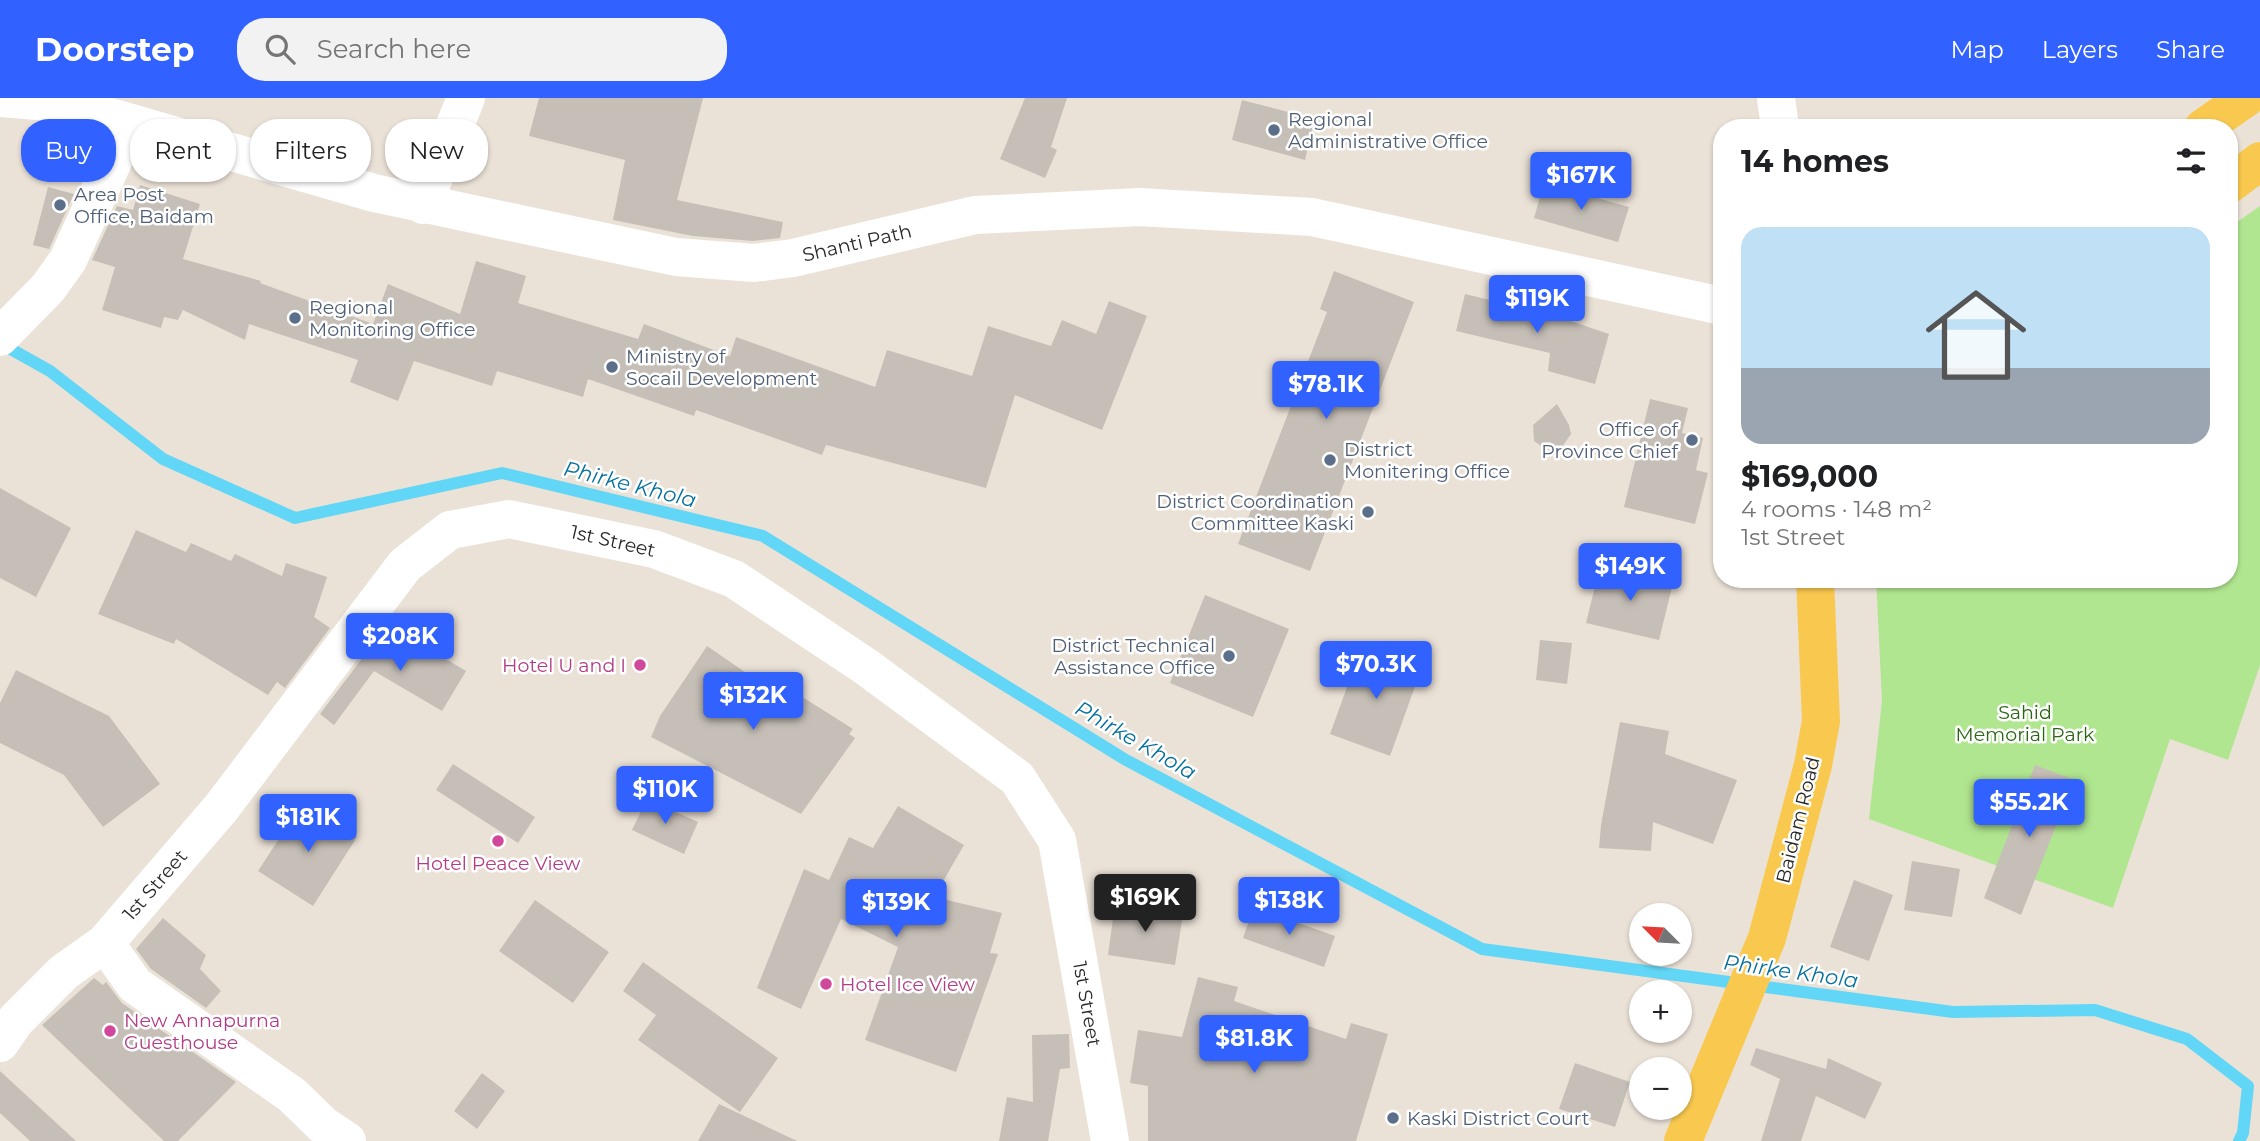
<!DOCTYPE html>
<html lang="en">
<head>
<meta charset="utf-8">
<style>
	body { margin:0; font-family:Montserrat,sans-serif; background:#f2f2f2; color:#202124; height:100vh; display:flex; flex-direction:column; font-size:26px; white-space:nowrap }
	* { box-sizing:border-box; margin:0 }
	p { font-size:23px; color:#757577 }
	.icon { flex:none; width:38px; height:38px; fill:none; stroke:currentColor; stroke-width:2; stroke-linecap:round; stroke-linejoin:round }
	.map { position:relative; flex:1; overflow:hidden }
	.panel { position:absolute; left:1713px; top:21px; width:525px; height:469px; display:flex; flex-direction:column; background:#fff; border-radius:28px; box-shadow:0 2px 5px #0004 }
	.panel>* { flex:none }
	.hud { position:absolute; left:21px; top:21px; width:665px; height:63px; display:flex; gap:14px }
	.needle { width:46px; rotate:294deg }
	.tools { position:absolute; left:1629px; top:805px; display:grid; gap:14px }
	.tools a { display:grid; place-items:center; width:63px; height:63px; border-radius:50%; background:#fff; box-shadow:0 2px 5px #0004; font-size:35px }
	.price { position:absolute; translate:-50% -60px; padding:0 16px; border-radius:7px; background:#3161ff; color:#fff; font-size:23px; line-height:46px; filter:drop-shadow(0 2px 4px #0008) }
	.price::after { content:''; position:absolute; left:50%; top:42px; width:21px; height:16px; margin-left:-10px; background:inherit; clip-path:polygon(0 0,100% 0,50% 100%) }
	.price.on { background:#222; color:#fff }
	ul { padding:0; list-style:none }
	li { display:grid; align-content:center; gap:14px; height:371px; padding:0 28px }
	li span { display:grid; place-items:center; height:217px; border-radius:21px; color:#555 }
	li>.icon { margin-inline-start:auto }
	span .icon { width:126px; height:126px; fill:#fffc; stroke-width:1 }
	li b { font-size:30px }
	h2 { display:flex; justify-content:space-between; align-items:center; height:84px; padding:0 28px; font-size:30px }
	.pill { padding:0 24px; border-radius:28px; background:#fff; box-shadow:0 2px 5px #0004; font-size:24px; line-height:63px }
	.pill.on { background:#3161ff; color:#fff }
	header { display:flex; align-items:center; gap:42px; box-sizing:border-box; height:98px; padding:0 35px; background:#3161ff; color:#fff }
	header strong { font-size:33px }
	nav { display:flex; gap:38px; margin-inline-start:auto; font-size:24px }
	.search { width:490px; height:63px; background:#f2f2f2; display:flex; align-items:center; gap:18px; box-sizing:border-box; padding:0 24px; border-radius:28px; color:#757577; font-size:26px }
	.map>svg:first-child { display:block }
</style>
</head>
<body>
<header>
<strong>Doorstep</strong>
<div class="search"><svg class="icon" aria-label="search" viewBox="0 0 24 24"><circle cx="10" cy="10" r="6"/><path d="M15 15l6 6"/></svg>Search here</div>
<nav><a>Map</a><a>Layers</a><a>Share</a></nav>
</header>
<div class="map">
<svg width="2260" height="1043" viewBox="0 0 2260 1043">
	<rect width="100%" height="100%" fill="#ebe2d7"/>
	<path fill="#b1e690" d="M 2260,108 L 2260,567 L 2228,662 L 2170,641 L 2113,810 L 1869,721 L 1882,603 L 1876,481 L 2230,481 L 2230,129 Z"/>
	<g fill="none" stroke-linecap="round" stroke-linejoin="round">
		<path stroke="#62d6f6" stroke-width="12" d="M 0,245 L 50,273 L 163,361 L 295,420 L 502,375 L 763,438 L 1126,662 L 1482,851 L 1953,914 L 2095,912 L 2187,941 L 2248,988 L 2243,1035 L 2239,1043"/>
	</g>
	<path fill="#c6bfb8" d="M 539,0 L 703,0 L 677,102 L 783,124 L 780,140 L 753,143 L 693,138 L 613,122 L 625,62 L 529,38 Z
		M 1025,0 L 1067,0 L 1051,49 L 1057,52 L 1045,80 L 1000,61 Z
		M 1242,2 L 1315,21 L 1305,62 L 1232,42 Z
		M 1544,85 L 1629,109 L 1618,144 L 1534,120 Z
		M 140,87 L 200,106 L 183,161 L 261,183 L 260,185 L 373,226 L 388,186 L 460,216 L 476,163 L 526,178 L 518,205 L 638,241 L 644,226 L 730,258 L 736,239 L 875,289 L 887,252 L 972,278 L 988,228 L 1051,248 L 1062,222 L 1096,236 L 1109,203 L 1147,218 L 1102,332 L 1015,297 L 986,390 L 826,347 L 822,357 L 696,312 L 694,318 L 588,281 L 583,299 L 497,273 L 492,288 L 414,263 L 398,303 L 350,284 L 358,262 L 249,226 L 245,242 L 183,212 L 178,222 L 164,219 L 161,230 L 102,212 L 115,169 L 92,162 L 117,108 L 133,112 Z
		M 48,89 L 74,96 L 49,151 L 33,147 Z
		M 1334,173 L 1414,204 L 1310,473 L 1238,446 L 1327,214 L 1320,211 Z
		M 1465,196 L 1556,218 L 1609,236 L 1595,286 L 1548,273 L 1550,255 L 1456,233 Z
		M 1650,301 L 1688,310 L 1682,335 L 1703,340 L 1696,372 L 1708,375 L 1695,426 L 1624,409 Z
		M 1557,306 L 1569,327 L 1571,336 L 1562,349 L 1547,352 L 1534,343 L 1533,327 Z
		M 0,390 L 71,430 L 36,499 L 0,480 Z
		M 136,432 L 186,454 L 191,445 L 231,463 L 235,456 L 282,478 L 286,465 L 327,479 L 314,519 L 330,530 L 285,590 L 277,584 L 268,597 L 176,541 L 174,546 L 98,516 Z
		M 1600,468 L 1673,485 L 1659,542 L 1586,525 Z
		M 1205,497 L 1289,531 L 1253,619 L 1170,585 Z
		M 388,526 L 466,573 L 442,613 L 374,573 L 334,627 L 320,616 Z
		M 1540,542 L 1572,545 L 1567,586 L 1536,582 Z
		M 707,548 L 755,581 L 759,576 L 799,607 L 804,600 L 853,631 L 849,636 L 855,640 L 801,716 L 651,639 L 660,618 Z
		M 1362,548 L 1422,569 L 1390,658 L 1330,636 Z
		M 16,572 L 109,618 L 160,686 L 103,729 L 64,677 L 0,645 L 0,605 Z
		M 1620,624 L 1669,633 L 1665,656 L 1737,682 L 1713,746 L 1653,724 L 1651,753 L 1599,750 L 1601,727 Z
		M 453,666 L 535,719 L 518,745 L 436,692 Z
		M 2035,667 L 2074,682 L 2021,817 L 1984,800 Z
		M 647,701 L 698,724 L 684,756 L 632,732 Z
		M 303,704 L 357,739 L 313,808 L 258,773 Z
		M 898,708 L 964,747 L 934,799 L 1002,815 L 990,855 L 998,856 L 956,974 L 865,942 L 898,849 L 841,821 L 801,911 L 757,890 L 804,771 L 829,782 L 849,739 L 873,750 Z
		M 1912,763 L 1960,771 L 1952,819 L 1904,812 Z
		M 1854,782 L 1893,797 L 1869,863 L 1830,849 Z
		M 535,802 L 609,854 L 573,905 L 499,853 Z
		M 1115,806 L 1183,816 L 1175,867 L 1108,857 Z
		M 1254,809 L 1335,838 L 1324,869 L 1243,840 Z
		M 163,820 L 206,857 L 200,871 L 221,893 L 206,910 L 151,871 L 136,851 Z
		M 643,864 L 778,960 L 740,1014 L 638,942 L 656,917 L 623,893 Z
		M 1198,879 L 1238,889 L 1234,903 L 1346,941 L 1351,925 L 1388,936 L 1356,1043 L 1148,1043 L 1148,988 L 1130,985 L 1138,932 L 1182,939 Z
		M 94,880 L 103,887 L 106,884 L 122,905 L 236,984 L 178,1043 L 164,1043 L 42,927 Z
		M 1069,936 L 1070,970 L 1060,971 L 1048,1043 L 999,1043 L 1007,999 L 1033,1004 L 1032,937 Z
		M 1756,950 L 1826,971 L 1828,960 L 1882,985 L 1865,1021 L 1816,998 L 1801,1043 L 1761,1043 L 1780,981 L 1750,967 Z
		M 1575,965 L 1630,984 L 1615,1029 L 1559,1011 Z
		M 0,973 L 76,1043 L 30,1043 L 0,1015 Z
		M 482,975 L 505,993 L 477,1031 L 454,1013 Z
		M 719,1006 L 797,1043 L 698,1043 Z"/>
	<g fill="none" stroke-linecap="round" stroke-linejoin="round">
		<path stroke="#fff" stroke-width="38" d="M 0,0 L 62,5 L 374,95 L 676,159 L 754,165 L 793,160 L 975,117 L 1140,109 L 1312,119 L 1722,208
			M 423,107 L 466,0
			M 0,239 L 48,190 L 68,162 L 130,26
			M 105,845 L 135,887 L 292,997 L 323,1027 L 347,1043
			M 0,945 L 16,922 L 64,874 L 105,845 L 221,710 L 405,467 L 450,432 L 509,421 L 654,451 L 734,481 L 865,568 L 1017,680 L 1057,742 L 1110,1043"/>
		<path stroke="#fff" stroke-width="38" d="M 1776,0 L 1780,30"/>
		<path stroke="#f9c94f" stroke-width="38" d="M 2203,30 L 2246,0
			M 2230,86 L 2260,63
			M 1683,1043 L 1767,840 L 1813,667 L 1821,623 L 1815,481"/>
	</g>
	<g fill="#5c6f8a" stroke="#fff" stroke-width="2.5">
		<circle cx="1274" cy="32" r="7"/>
		<circle cx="60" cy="107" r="7"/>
		<circle cx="295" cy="220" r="7"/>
		<circle cx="612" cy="269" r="7"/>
		<circle cx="1692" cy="342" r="7"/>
		<circle cx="1330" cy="362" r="7"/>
		<circle cx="1368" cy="414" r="7"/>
		<circle cx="1229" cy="558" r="7"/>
		<circle cx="1393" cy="1020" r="7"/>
	</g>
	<g fill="#d1479c" stroke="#fff" stroke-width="2.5">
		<circle cx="640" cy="567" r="7"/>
		<circle cx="498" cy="743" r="7"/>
		<circle cx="826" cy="886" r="7"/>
		<circle cx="110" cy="933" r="7"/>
	</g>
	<g text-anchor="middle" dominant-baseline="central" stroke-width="5" stroke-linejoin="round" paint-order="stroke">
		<g font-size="19" fill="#4e5e75" stroke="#fff" text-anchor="start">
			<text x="1288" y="21">Regional<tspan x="1288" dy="22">Administrative Office</tspan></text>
			<text x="74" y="96">Area Post<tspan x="74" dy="22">Office, Baidam</tspan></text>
			<text x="309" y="209">Regional<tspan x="309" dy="22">Monitoring Office</tspan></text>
			<text x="626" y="258">Ministry of<tspan x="626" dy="22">Socail Development</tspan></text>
			<text x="1678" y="331" text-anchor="end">Office of<tspan x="1678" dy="22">Province Chief</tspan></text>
			<text x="1344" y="351">District<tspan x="1344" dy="22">Monitering Office</tspan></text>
			<text x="1354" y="403" text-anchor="end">District Coordination<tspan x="1354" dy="22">Committee Kaski</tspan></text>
			<text x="1215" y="547" text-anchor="end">District Technical<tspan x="1215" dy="22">Assistance Office</tspan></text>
			<text x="1407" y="1020">Kaski District Court</text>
		</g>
		<g font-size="19" fill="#272727" stroke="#fff">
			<text transform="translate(857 145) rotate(-13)">Shanti Path</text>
			<text transform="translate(613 443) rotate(13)">1st Street</text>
			<text transform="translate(1798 722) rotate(-76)">Baidam Road</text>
			<text transform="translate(155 787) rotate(-49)">1st Street</text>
			<text transform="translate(1087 906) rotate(80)">1st Street</text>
		</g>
		<g font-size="19" fill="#b23c85" stroke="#fff" text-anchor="start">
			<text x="626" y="567" text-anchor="end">Hotel U and I</text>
			<text x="498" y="765" text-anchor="middle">Hotel Peace View</text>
			<text x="840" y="886">Hotel Ice View</text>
			<text x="124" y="922">New Annapurna<tspan x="124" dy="22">Guesthouse</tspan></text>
		</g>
		<g font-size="19" fill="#2a6715" stroke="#fff">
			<text x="2025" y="614">Sahid<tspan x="2025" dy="22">Memorial Park</tspan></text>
		</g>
		<g font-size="21" font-style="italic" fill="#05719e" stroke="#fff">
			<text transform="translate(630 386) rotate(14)">Phirke Khola</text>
			<text transform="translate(1136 642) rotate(30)">Phirke Khola</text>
			<text transform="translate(1791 873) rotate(8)">Phirke Khola</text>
		</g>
	</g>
</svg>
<div class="tools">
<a><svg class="needle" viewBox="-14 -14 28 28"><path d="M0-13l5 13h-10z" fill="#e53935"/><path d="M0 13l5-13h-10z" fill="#757577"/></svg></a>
<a>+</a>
<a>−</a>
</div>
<b class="price" style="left:1581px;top:114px">$167K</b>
<b class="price" style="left:1537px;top:237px">$119K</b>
<b class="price" style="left:1326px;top:323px">$78.1K</b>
<b class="price" style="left:1630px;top:505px">$149K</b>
<b class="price" style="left:400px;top:575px">$208K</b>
<b class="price" style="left:1376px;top:603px">$70.3K</b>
<b class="price" style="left:753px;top:634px">$132K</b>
<b class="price" style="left:665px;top:728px">$110K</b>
<b class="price" style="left:2029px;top:741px">$55.2K</b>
<b class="price" style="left:308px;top:756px">$181K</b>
<b class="price on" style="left:1145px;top:836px">$169K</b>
<b class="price" style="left:1289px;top:839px">$138K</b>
<b class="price" style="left:896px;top:841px">$139K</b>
<b class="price" style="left:1254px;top:977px">$81.8K</b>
<div class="hud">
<a class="pill on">Buy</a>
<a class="pill">Rent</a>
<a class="pill">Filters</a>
<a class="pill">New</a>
</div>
<section class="panel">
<h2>14 homes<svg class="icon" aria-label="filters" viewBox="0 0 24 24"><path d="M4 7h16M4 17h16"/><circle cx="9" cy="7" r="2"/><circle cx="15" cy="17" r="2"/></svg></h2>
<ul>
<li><span style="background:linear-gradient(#bfe0f5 65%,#9aa5b1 0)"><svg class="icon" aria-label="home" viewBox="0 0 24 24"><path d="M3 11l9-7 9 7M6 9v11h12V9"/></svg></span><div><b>$169,000</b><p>4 rooms · 148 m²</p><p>1st Street</p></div></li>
</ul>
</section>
</div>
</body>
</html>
